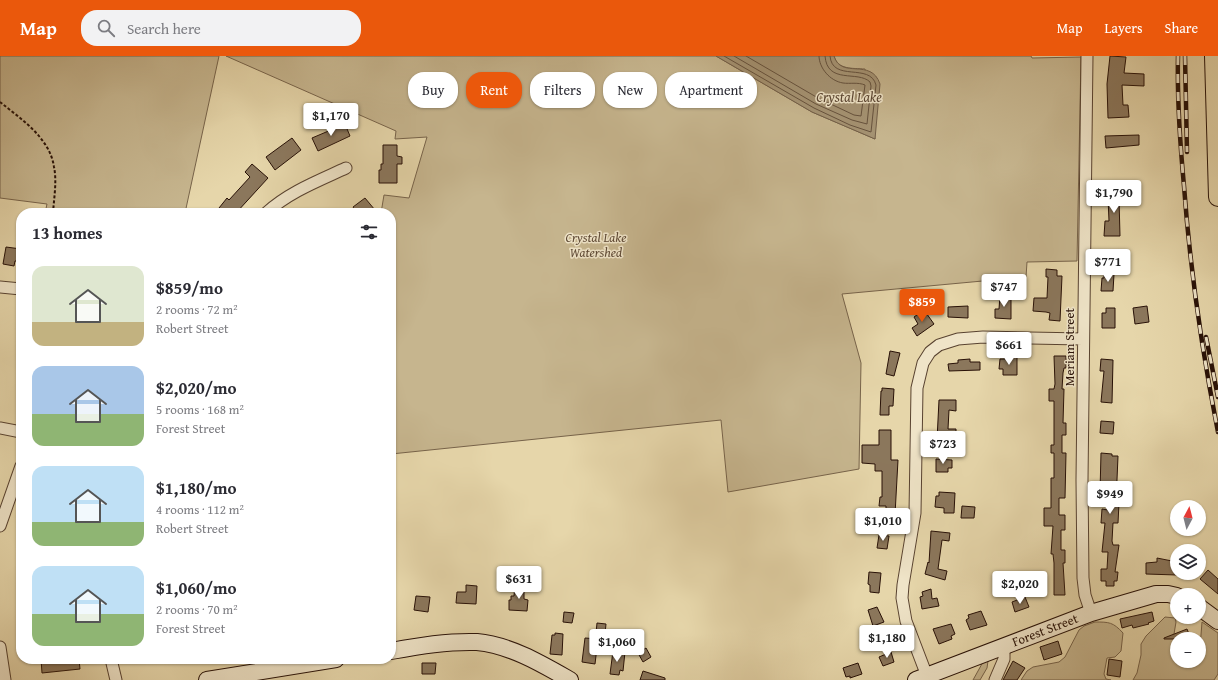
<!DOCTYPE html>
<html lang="en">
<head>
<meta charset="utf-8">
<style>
	body { margin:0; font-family:"Gentium Book Plus",serif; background:#f2f2f3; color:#2b2b33; height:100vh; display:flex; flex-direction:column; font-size:15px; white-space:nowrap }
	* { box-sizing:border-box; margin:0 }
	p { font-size:13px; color:#7c7c81 }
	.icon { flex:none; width:22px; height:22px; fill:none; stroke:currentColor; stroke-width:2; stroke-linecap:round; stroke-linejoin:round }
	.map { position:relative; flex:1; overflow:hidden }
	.drawer { position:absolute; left:16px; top:152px; width:380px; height:456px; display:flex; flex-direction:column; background:#fff; border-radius:16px; box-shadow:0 1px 3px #0004 }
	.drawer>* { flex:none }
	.banner { position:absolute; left:408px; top:16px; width:380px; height:36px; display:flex; gap:8px }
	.needle { width:26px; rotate:7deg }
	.tools { position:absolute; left:1170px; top:444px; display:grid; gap:8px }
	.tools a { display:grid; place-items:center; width:36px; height:36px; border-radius:50%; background:#fff; box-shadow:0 1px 3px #0004; font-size:20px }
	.price { position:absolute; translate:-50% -34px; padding:0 9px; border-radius:4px; background:#fff; color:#222; font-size:13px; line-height:26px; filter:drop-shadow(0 1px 2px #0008) }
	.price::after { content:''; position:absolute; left:50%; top:24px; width:12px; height:9px; margin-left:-6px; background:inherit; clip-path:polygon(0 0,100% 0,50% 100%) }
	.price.current { background:#ea580c; color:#fff }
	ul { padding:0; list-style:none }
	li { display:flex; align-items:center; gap:12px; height:100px; padding:0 16px }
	li span { display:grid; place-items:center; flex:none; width:112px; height:80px; border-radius:12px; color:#555 }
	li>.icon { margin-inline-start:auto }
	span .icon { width:48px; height:48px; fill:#fffc; stroke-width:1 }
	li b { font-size:17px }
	h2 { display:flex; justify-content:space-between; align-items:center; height:48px; padding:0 16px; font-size:17px }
	.tag { padding:0 14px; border-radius:16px; background:#fff; box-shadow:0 1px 3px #0004; font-size:14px; line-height:36px }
	.tag.current { background:#ea580c; color:#fff }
	header { display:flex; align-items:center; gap:24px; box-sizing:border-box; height:56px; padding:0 20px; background:#ea580c; color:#fff }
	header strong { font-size:19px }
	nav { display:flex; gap:22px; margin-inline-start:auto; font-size:14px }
	.search { width:280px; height:36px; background:#f2f2f3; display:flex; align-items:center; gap:10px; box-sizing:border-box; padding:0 14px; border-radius:16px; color:#7c7c81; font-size:15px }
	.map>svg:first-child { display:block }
</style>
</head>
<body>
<header>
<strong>Map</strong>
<div class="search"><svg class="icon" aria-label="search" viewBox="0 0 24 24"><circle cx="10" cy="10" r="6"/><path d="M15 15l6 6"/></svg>Search here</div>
<nav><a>Map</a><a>Layers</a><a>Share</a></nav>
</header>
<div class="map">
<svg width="1218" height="624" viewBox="0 0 1218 624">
	<rect width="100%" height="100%" fill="#e6d6aa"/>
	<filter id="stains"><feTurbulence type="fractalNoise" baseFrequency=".005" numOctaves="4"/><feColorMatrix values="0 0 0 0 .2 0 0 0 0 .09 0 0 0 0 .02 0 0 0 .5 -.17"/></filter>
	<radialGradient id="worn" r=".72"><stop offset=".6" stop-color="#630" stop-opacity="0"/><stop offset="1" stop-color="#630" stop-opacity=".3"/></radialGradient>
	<path fill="#c6b58e" stroke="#77634a" d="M 0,0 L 219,0 L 185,157 L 45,157 L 47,148 L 0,142 Z
		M 226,0 L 716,0 L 812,56 L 875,83 L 865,13 C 852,12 838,14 834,0 L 1031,0 L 1032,2 L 1081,1 L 1077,205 L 1027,206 L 1026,221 L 842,238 L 861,307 L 859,413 L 728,436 L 721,364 L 391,398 L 391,157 L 381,157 L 384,139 L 409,142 L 427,81 L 395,83 L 396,75 Z
		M 1165,561 L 1175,562 L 1176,566 L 1174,578 L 1177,592 L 1177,605 L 1199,605 L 1202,566 L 1218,577 L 1218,618 L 1214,624 L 1133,624 L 1137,617 L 1141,599 L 1141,588 L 1146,580 Z
		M 1095,566 C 1109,566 1113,566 1123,577 L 1121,595 L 1115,601 L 1107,602 L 1104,618 L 1106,623 L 1111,624 L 1021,624 L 1027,615 L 1033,611 L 1059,606 L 1065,601 L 1079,574 L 1084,570 Z
		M 988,605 L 987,612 L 980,624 L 973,624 L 983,606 Z"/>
	<path fill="#a59373" stroke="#735f48" d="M 716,0 L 834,0 C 841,24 871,1 880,28 L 875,83 L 812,56 Z"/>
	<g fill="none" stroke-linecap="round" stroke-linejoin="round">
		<path stroke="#66523d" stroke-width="1" d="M 724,0 L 814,52 L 850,69 L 871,76 L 876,29 C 870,6 832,27 830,0
			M 734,0 L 816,48 L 852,64 L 867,68 L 871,30 L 870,26 C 858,14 827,29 825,0
			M 746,0 L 818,42 L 854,59 L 861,60 L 865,29 C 858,26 850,28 843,27 C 830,25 819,12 819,0"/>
	</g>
	<path fill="#8b775c" stroke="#281107" d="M 1110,0 L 1126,1 L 1124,17 L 1144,18 L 1144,30 L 1122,29 L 1123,49 L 1128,49 L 1129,61 L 1108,62 L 1107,28 Z
		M 345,68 L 350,80 L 318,95 L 312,82 Z
		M 1139,79 L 1139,89 L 1106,92 L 1105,80 Z
		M 292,82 L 301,94 L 275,114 L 266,101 Z
		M 383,89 L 397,89 L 397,100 L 402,101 L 402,108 L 397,108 L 397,127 L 379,127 L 379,114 L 381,114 L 381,108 L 383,108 Z
		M 252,108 L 268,122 L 236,157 L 215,157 L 227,142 L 229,144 L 250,121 L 245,116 Z
		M 1113,133 L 1123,133 L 1123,143 L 1119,143 L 1120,180 L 1104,180 L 1105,165 L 1109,165 L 1108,141 L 1113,141 Z
		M 365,142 L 375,154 L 371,157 L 357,157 L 353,151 Z
		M 6,191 L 21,193 L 21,205 L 15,205 L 14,210 L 3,208 Z
		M 1046,213 L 1057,214 L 1057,220 L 1062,220 L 1060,265 L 1049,264 L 1050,257 L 1046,256 L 1033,255 L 1034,242 L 1047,242 L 1048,221 L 1046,221 Z
		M 1104,218 L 1114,218 L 1113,235 L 1101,235 L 1102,222 L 1104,222 Z
		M 1000,240 L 1011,240 L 1011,263 L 995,262 L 995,253 L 999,253 Z
		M 968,250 L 968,262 L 948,261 L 948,251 Z
		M 1147,250 L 1149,266 L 1135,268 L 1133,252 Z
		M 1106,252 L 1115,252 L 1115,272 L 1102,272 L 1102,257 L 1106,257 Z
		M 924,254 L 934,268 L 917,280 L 912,272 L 918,268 L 914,261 Z
		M 890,295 L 900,297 L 894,320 L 886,318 Z
		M 1054,300 L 1066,300 L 1066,312 L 1064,312 L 1063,317 L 1062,333 L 1064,333 L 1063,367 L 1066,367 L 1066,379 L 1062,379 L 1062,397 L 1066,397 L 1065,442 L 1059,442 L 1059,459 L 1065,459 L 1065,474 L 1061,474 L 1061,494 L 1065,494 L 1065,507 L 1063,507 L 1065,539 L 1054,539 L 1054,507 L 1053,498 L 1051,498 L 1053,470 L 1044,470 L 1044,452 L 1051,452 L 1051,422 L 1054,422 L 1054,397 L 1051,397 L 1051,389 L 1054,389 L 1054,345 L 1049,345 L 1049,333 L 1054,333 L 1055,328 Z
		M 1005,301 L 1017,301 L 1017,319 L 1003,319 L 1003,313 L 999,313 L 1000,303 L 1005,303 Z
		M 970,303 L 970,306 L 980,306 L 980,314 L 949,315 L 948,308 L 958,307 L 958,304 Z
		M 1101,303 L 1113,304 L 1112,347 L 1101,346 L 1104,315 L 1100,315 Z
		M 882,332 L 894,333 L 893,350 L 889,350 L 889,359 L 880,359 L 881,335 L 882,335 Z
		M 939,344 L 956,344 L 956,355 L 949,354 L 948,373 L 956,373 L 956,385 L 937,384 Z
		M 1101,365 L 1114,366 L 1113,378 L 1100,377 Z
		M 879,374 L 891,374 L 891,404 L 898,404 L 895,459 L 886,458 L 886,450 L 879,450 L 880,441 L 882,441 L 882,415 L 875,415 L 875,408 L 862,407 L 862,389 L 879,389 Z
		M 1101,397 L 1112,398 L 1112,400 L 1118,400 L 1116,447 L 1119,447 L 1118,467 L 1113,467 L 1112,485 L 1113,489 L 1119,489 L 1115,516 L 1118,516 L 1117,525 L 1114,525 L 1114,530 L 1106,530 L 1106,525 L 1101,525 L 1101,513 L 1107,513 L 1108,496 L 1102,496 L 1105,467 L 1101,467 L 1102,453 L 1108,454 L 1109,437 L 1100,436 Z
		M 936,403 L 952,404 L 952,412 L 948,412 L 948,416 L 936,416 Z
		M 939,436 L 955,437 L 954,457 L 944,457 L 944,452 L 935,451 L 936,440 L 939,440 Z
		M 962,450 L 975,451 L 974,462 L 961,462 Z
		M 931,475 L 950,477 L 949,485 L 942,484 L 938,513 L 947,515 L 945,524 L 925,518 L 928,506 L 929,507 Z
		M 879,479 L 889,480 L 887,493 L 877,492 Z
		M 1157,502 L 1177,506 L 1177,519 L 1146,518 L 1146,507 L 1157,506 Z
		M 1208,514 L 1218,523 L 1218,538 L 1200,523 Z
		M 869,516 L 881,517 L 879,537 L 870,536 L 870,529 L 868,528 Z
		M 466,529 L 477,530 L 476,548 L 456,547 L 457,536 L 466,536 Z
		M 515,529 L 524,529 L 524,543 L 528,544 L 527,555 L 509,554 L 509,544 L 511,544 L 511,540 L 514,540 Z
		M 931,533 L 932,543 L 937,542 L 939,550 L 922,553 L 920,541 L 923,540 L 922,536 Z
		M 416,540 L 430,541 L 428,556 L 414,554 Z
		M 1025,541 L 1029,551 L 1015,556 L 1012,546 Z
		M 877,551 L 884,566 L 873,570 L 868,554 Z
		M 981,555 L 987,569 L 970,574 L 966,564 L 969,562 L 968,559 Z
		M 564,556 L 574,557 L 572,567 L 563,566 Z
		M 1152,556 L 1154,565 L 1148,567 L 1149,568 L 1133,572 L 1132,569 L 1122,572 L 1120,563 Z
		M 597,567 L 606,568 L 605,578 L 596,577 Z
		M 951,568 L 955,578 L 951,580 L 952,583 L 939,588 L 933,573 Z
		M 1187,573 L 1191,583 L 1164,583 L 1164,582 Z
		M 555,577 L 563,578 L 562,599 L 550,598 L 552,579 L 555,579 Z
		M 585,582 L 598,583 L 595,608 L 582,606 Z
		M 1058,585 L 1062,598 L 1044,604 L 1040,591 Z
		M 646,592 L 651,601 L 643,606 L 638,597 Z
		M 613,595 L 625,596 L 623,615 L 620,614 L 619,619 L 610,618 Z
		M 891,596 L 894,606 L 883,610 L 879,601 Z
		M 41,603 L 79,603 L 80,613 L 42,617 Z
		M 1109,603 L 1122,605 L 1120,621 L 1107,619 Z
		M 1013,605 L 1025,612 L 1017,624 L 1003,624 Z
		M 422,607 L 436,607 L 435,618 L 422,618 Z
		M 858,607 L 862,618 L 850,622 L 850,620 L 846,621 L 843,612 Z
		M 643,615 L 665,622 L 665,624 L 640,624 Z"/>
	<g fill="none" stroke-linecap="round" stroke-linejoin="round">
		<g stroke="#584230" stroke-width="13">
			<path id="minor" d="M 1087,0 L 1082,424 L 1083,522 L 1085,539 L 1091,557
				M 266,157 C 289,136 318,125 346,112
				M 0,231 L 21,233
				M 0,372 L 21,376
				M 0,470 L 21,410
				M 0,591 L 5,624
				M 111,603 L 116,624
				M 927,620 L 906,565 L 902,542 L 903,529 L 915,457 L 917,332 L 923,307 L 930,296 L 939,289 L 958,283 L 983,281 L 1083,283
				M 995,624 L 1004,603 L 1004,590"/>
		</g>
		<g stroke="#281107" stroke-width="18">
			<path id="secondary" d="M 1199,551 L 1218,565
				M 391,595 C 419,590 448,585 477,586 C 510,589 542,608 570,624
				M 207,624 L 336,603
				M 916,624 L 1091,557 L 1156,538 L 1168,538 L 1177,540"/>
		</g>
		<g stroke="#281107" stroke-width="20">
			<path id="primary" d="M 1214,0 L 1218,141"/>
		</g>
		<path stroke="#281107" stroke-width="2" stroke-dasharray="3 2" stroke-linecap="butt" d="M 0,46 C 21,63 50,82 54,111 C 57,125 54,142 53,157"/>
		<use href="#minor" stroke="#efe4c8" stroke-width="11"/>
		<use href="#secondary" stroke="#efe4c8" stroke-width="16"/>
		<use href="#primary" stroke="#e6d6aa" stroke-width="18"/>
		<g stroke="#281107" stroke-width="4.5">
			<path id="rail" d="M 1178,0 C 1177,43 1180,87 1184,130 C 1190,213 1202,295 1218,376
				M 1185,0 L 1187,96
				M 1206,281 L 1218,341"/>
		</g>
		<use href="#rail" stroke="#efe4c8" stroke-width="3" stroke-dasharray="9" stroke-linecap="butt"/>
	</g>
	<g text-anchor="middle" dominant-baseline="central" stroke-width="3" stroke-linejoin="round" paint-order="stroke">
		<g font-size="13" font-style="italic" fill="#5f4a36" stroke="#efe4c8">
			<text x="596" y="181">Crystal Lake<tspan x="596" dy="15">Watershed</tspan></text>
		</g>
		<g font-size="13" fill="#281107" stroke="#efe4c8">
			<text transform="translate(1069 291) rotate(-90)">Meriam Street</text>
			<text transform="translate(1045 574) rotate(-21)">Forest Street</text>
		</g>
		<g font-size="14" font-style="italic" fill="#5a4532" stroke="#efe4c8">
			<text x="849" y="41">Crystal Lake</text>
		</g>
	</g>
	<rect width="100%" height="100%" filter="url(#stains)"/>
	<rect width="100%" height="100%" fill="url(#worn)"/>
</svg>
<div class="tools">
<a><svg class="needle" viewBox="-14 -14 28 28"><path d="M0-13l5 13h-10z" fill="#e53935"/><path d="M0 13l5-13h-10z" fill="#7c7c81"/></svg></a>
<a><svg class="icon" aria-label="layers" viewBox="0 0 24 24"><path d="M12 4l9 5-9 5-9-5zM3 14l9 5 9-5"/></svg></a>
<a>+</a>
<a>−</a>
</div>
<b class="price" style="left:331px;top:81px">$1,170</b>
<b class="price" style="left:1114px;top:158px">$1,790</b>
<b class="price" style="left:1108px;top:227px">$771</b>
<b class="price" style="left:1004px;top:252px">$747</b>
<b class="price current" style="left:922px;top:267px">$859</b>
<b class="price" style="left:1009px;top:310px">$661</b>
<b class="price" style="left:943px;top:409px">$723</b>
<b class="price" style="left:1110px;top:459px">$949</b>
<b class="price" style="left:883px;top:486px">$1,010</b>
<b class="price" style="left:519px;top:544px">$631</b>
<b class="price" style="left:1020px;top:549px">$2,020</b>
<b class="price" style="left:887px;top:603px">$1,180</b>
<b class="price" style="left:617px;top:607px">$1,060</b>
<div class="banner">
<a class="tag">Buy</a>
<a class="tag current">Rent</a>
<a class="tag">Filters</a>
<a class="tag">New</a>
<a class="tag">Apartment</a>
</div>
<section class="drawer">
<h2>13 homes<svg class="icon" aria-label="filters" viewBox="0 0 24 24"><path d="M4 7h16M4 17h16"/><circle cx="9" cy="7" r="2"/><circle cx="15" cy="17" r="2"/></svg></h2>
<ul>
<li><span style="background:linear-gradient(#dfe7d0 70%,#c2b280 0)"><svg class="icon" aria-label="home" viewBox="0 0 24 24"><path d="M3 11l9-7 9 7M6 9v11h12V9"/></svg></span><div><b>$859/mo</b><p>2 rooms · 72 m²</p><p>Robert Street</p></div></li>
<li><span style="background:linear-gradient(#a9c7e8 60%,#8fb573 0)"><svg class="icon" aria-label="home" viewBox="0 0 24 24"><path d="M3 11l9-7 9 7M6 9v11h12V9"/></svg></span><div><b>$2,020/mo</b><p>5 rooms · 168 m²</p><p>Forest Street</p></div></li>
<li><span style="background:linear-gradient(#bfe0f5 70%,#8fb573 0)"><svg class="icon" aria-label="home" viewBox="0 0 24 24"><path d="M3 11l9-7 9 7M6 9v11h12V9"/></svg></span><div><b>$1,180/mo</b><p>4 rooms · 112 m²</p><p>Robert Street</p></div></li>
<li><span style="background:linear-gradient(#bfe0f5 60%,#8fb573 0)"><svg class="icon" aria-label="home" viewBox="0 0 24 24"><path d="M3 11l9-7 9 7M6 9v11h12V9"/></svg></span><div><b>$1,060/mo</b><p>2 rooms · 70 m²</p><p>Forest Street</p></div></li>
</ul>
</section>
</div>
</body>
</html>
